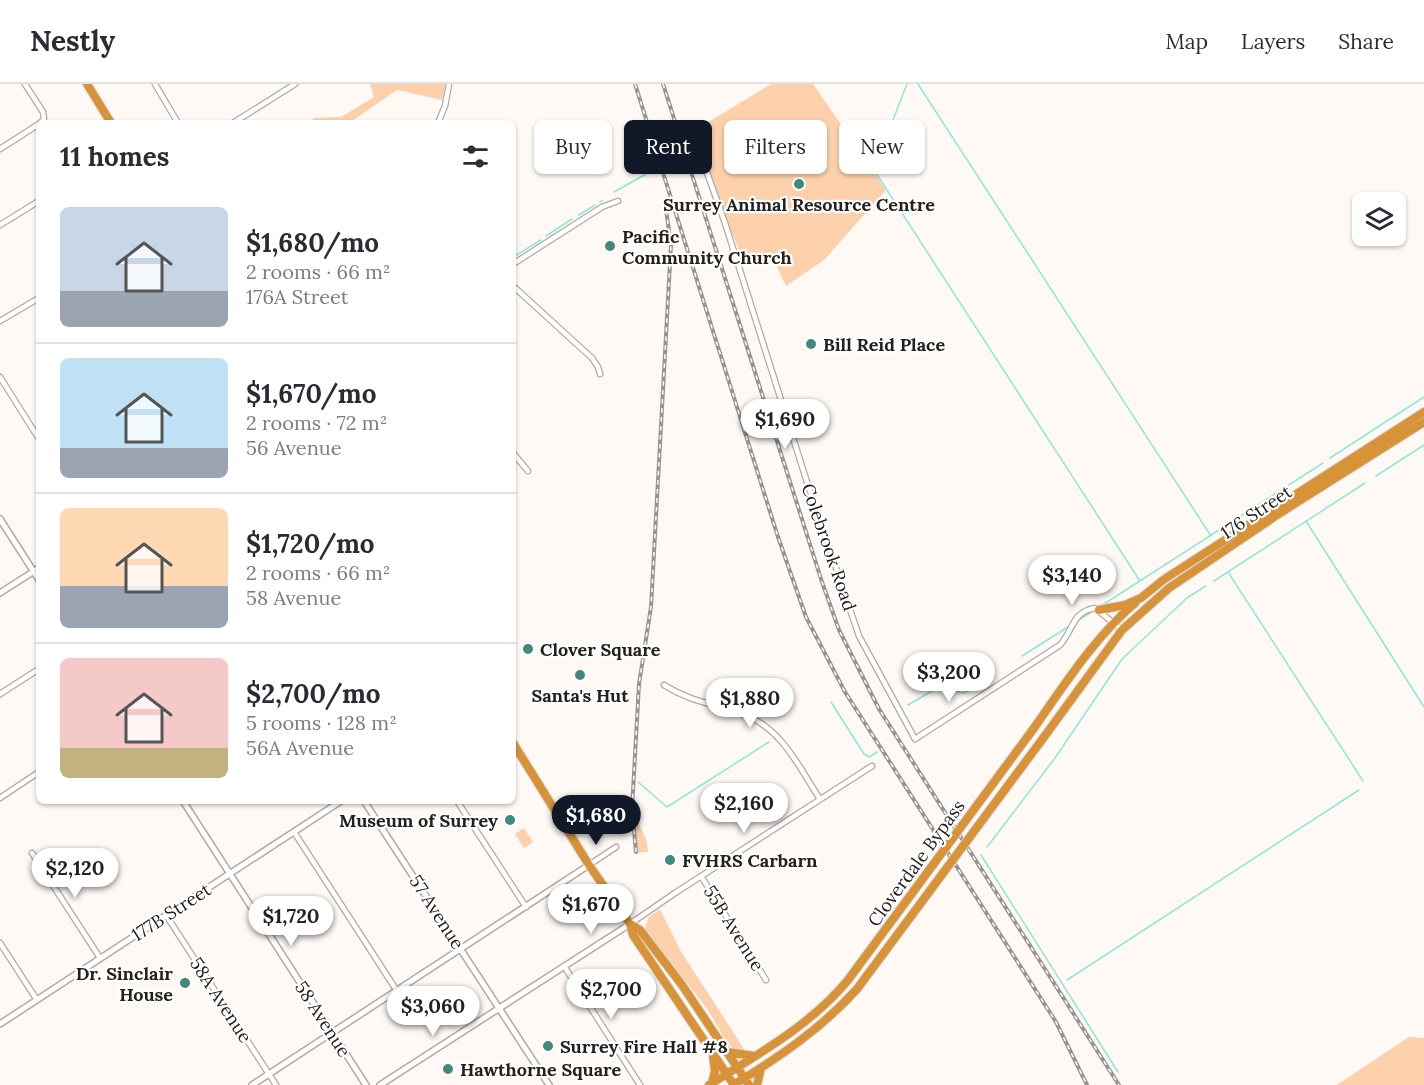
<!DOCTYPE html>
<html lang="en">
<head>
<meta charset="utf-8">
<style>
	body { margin:0; font-family:Lora,serif; background:#f7f7f7; color:#2b2b33; height:100vh; display:flex; flex-direction:column; font-size:22px; white-space:nowrap }
	* { box-sizing:border-box; margin:0 }
	p { font-size:20px; color:#7c7c81 }
	.icon { flex:none; width:33px; height:33px; fill:none; stroke:currentColor; stroke-width:2; stroke-linecap:round; stroke-linejoin:round }
	.map { position:relative; flex:1; overflow:hidden }
	.side { position:absolute; left:36px; top:36px; width:480px; height:684px; display:flex; flex-direction:column; background:#fff; border-radius:9px; box-shadow:0 2px 4px #0004 }
	.side>* { flex:none }
	.hud { position:absolute; left:534px; top:36px; width:570px; height:54px; display:flex; gap:12px }
	.controls { position:absolute; left:1352px; top:108px; display:grid; gap:12px }
	.controls a { display:grid; place-items:center; width:54px; height:54px; border-radius:9px; background:#fff; box-shadow:0 2px 4px #0004; font-size:30px }
	.price { position:absolute; translate:-50% -51px; padding:0 14px; border-radius:21px; background:#fff; color:#222; font-size:20px; line-height:39px; filter:drop-shadow(0 2px 3px #0008) }
	.price::after { content:''; position:absolute; left:50%; top:36px; width:18px; height:14px; margin-left:-9px; background:inherit; clip-path:polygon(0 0,100% 0,50% 100%) }
	.price.current { background:#111827; color:#fff }
	ul { padding:0; list-style:none }
	li { display:flex; align-items:center; gap:18px; height:150px; padding:0 24px }
	li+li { border-top:2px solid #e1e1e2 }
	li span { display:grid; place-items:center; flex:none; width:168px; height:120px; border-radius:9px; color:#555 }
	li>.icon { margin-inline-start:auto }
	span .icon { width:72px; height:72px; fill:#fffc; stroke-width:1 }
	li b { font-size:26px }
	h2 { display:flex; justify-content:space-between; align-items:center; height:72px; padding:0 24px; font-size:26px }
	.chip { padding:0 21px; border-radius:9px; background:#fff; box-shadow:0 2px 4px #0004; font-size:21px; line-height:54px }
	.chip.current { background:#111827; color:#fff }
	header { display:flex; align-items:center; gap:36px; box-sizing:border-box; height:84px; padding:0 30px; background:#fff; border-bottom:2px solid #e1e1e2 }
	header strong { font-size:28px }
	nav { display:flex; gap:33px; margin-inline-start:auto; font-size:21px }
	.map>svg:first-child { display:block }
</style>
</head>
<body>
<header>
<strong>Nestly</strong>
<nav><a>Map</a><a>Layers</a><a>Share</a></nav>
</header>
<div class="map">
<svg width="1424" height="1001" viewBox="0 0 1424 1001">
	<rect width="100%" height="100%" fill="#fff9f5"/>
	<path fill="#fcd0ab" d="M 370,0 L 445,0 L 445,1 L 442,16 L 397,6 L 349,39 L 307,39 L 315,34 L 341,33 L 374,13 Z
		M 771,0 L 813,0 L 886,106 L 824,176 L 786,202 L 770,168 L 744,177 L 689,50 Z
		M 636,734 L 646,755 L 648,768 L 638,769 L 634,735 Z
		M 524,744 L 533,758 L 524,764 L 515,750 Z
		M 660,825 L 680,866 L 746,968 L 735,966 L 727,959 L 708,926 L 647,848 L 645,844 L 649,833 Z
		M 1409,953 L 1424,954 L 1424,1001 L 1337,1001 Z"/>
	<g fill="none" stroke-linecap="round" stroke-linejoin="round">
		<path stroke="#8de7d8" stroke-width="1.5" d="M 907,0 L 875,82 L 876,89 L 1140,497
			M 918,0 L 1211,452
			M 614,108 L 646,90
			M 600,118 L 603,116
			M 579,131 L 595,121
			M 546,152 L 572,135
			M 513,173 L 541,156
			M 1330,374 L 1424,313
			M 1376,392 L 1424,361
			M 1306,437 L 1424,623
			M 1228,488 L 1363,697
			M 1214,497 L 1365,399
			M 1101,522 L 1323,379
			M 1079,536 L 1093,527
			M 1022,572 L 1068,543
			M 831,618 L 864,670 L 869,673 L 877,668
			M 908,621 L 937,604 L 964,609 L 982,598
			M 638,698 L 667,723 L 769,658
			M 987,763 L 1055,674 L 1122,575 L 1187,514 L 1206,502
			M 981,771 L 1118,988
			M 1067,896 L 1359,706"/>
		<g stroke="#b2aaa3" stroke-width="7">
			<path id="minor" d="M 25,0 L 43,28 L 44,35 L 40,39
				M 155,0 L 178,39
				M 233,39 L 295,0
				M 438,39 L 445,22 L 449,0
				M 696,58 L 725,139 L 806,395 L 859,552 L 915,655 L 1060,561 C 1074,545 1072,528 1095,524 L 1122,546
				M 0,65 L 39,40
				M 0,141 L 39,117
				M 513,180 L 602,123 L 618,117
				M 513,202 L 592,274 L 598,283 L 600,290
				M 0,237 L 39,214
				M 0,293 L 39,355
				M 513,369 L 528,387
				M 664,601 C 692,619 718,620 747,632 C 783,646 800,685 820,715
				M 0,610 L 39,585
				M 0,714 L 39,688
				M 457,717 L 526,823
				M 294,748 L 397,907
				M 32,769 L 100,874
				M 589,781 L 616,763
				M 701,792 L 766,896
				M 166,831 L 276,1001
				M 630,840 L 675,809 L 872,682
				M 0,859 L 37,916
				M 564,882 L 640,1001"/>
		</g>
		<g stroke="#b2aaa3" stroke-width="8">
			<path id="tertiary" d="M 0,435 L 39,496
				M 0,509 L 39,484
				M 183,717 L 366,1001
				M 364,717 L 549,1001
				M 0,940 L 341,717
				M 252,1001 L 589,781
				M 380,1001 L 630,840"/>
		</g>
		<g stroke="#d7d7d6" stroke-width="10">
			<path id="trunk" d="M 87,0 L 111,39
				M 1099,526 L 1125,521 L 1141,514 L 1163,496 L 1424,328
				M 1034,644 C 1065,600 1094,554 1135,519
				M 1044,653 L 1122,546 L 1169,504 L 1280,429 L 1424,338
				M 513,659 L 589,781 L 630,840 L 633,851 L 734,1001
				M 630,840 L 640,846 L 682,901 L 749,1001
				M 727,968 L 754,972
				M 712,999 L 715,987 L 713,971
				M 709,1001 C 758,970 810,942 848,896
				M 733,1001 C 778,974 821,945 857,905
				M 757,1001 L 761,984"/>
		</g>
		<use href="#minor" stroke="#fff" stroke-width="4.5"/>
		<use href="#tertiary" stroke="#fff" stroke-width="5"/>
		<use href="#trunk" stroke="#d89238" stroke-width="8"/>
		<g stroke="#989390" stroke-width="4">
			<path id="rail" d="M 635,0 L 778,453 L 806,533 L 845,608 L 1056,938 L 1087,1001
				M 663,0 L 822,498 L 839,546 L 879,625 L 1119,1001
				M 636,768 L 632,725 L 639,600 L 651,523 L 671,161 L 666,126"/>
		</g>
		<use href="#rail" stroke="#fff" stroke-width="1.5" stroke-dasharray="4.5" stroke-linecap="butt"/>
		<g stroke="#d7d7d6" stroke-width="10" stroke-linecap="butt">
			<path id="trunk-bridge" d="M 848,896 L 1034,644
				M 857,905 L 1044,653"/>
		</g>
		<use href="#trunk-bridge" stroke="#d89238" stroke-width="8"/>
	</g>
	<g fill="#43887d" stroke="#fff" stroke-width="2">
		<circle cx="799" cy="100" r="6"/>
		<circle cx="610" cy="162" r="6"/>
		<circle cx="811" cy="260" r="6"/>
		<circle cx="528" cy="565" r="6"/>
		<circle cx="580" cy="591" r="6"/>
		<circle cx="510" cy="736" r="6"/>
		<circle cx="670" cy="776" r="6"/>
		<circle cx="185" cy="899" r="6"/>
		<circle cx="548" cy="962" r="6"/>
		<circle cx="448" cy="985" r="6"/>
	</g>
	<g text-anchor="middle" dominant-baseline="central" stroke-width="4.5" stroke-linejoin="round" paint-order="stroke">
		<g font-size="18" font-weight="bold" fill="#23201e" stroke="#fff" text-anchor="start">
			<text x="799" y="120" text-anchor="middle">Surrey Animal Resource Centre</text>
			<text x="622" y="152">Pacific<tspan x="622" dy="21">Community Church</tspan></text>
			<text x="823" y="260">Bill Reid Place</text>
			<text x="540" y="565">Clover Square</text>
			<text x="580" y="611" text-anchor="middle">Santa's Hut</text>
			<text x="498" y="736" text-anchor="end">Museum of Surrey</text>
			<text x="682" y="776">FVHRS Carbarn</text>
			<text x="173" y="889" text-anchor="end">Dr. Sinclair<tspan x="173" dy="21">House</tspan></text>
			<text x="560" y="962">Surrey Fire Hall #8</text>
			<text x="460" y="985">Hawthorne Square</text>
		</g>
		<g font-size="18" fill="#23201e" stroke="#fff">
			<text transform="translate(1256 428) rotate(-34)">176 Street</text>
			<text transform="translate(829 463) rotate(71)">Colebrook Road</text>
			<text transform="translate(916 779) rotate(-54)">Cloverdale Bypass</text>
			<text transform="translate(171 828) rotate(-33)">177B Street</text>
			<text transform="translate(437 828) rotate(57)">57 Avenue</text>
			<text transform="translate(734 844) rotate(58)">55B Avenue</text>
			<text transform="translate(221 916) rotate(57)">58A Avenue</text>
			<text transform="translate(323 935) rotate(57)">58 Avenue</text>
		</g>
	</g>
</svg>
<div class="controls">
<a><svg class="icon" aria-label="layers" viewBox="0 0 24 24"><path d="M12 4l9 5-9 5-9-5zM3 14l9 5 9-5"/></svg></a>
</div>
<b class="price" style="left:785px;top:366px">$1,690</b>
<b class="price" style="left:1072px;top:522px">$3,140</b>
<b class="price" style="left:949px;top:619px">$3,200</b>
<b class="price" style="left:750px;top:645px">$1,880</b>
<b class="price" style="left:744px;top:750px">$2,160</b>
<b class="price current" style="left:596px;top:762px">$1,680</b>
<b class="price" style="left:75px;top:815px">$2,120</b>
<b class="price" style="left:591px;top:851px">$1,670</b>
<b class="price" style="left:291px;top:863px">$1,720</b>
<b class="price" style="left:611px;top:936px">$2,700</b>
<b class="price" style="left:433px;top:953px">$3,060</b>
<div class="hud">
<a class="chip">Buy</a>
<a class="chip current">Rent</a>
<a class="chip">Filters</a>
<a class="chip">New</a>
</div>
<section class="side">
<h2>11 homes<svg class="icon" aria-label="filters" viewBox="0 0 24 24"><path d="M4 7h16M4 17h16"/><circle cx="9" cy="7" r="2"/><circle cx="15" cy="17" r="2"/></svg></h2>
<ul>
<li><span style="background:linear-gradient(#c9d6e8 70%,#9aa5b1 0)"><svg class="icon" aria-label="home" viewBox="0 0 24 24"><path d="M3 11l9-7 9 7M6 9v11h12V9"/></svg></span><div><b>$1,680/mo</b><p>2 rooms · 66 m²</p><p>176A Street</p></div></li>
<li><span style="background:linear-gradient(#bfe0f5 75%,#9aa5b1 0)"><svg class="icon" aria-label="home" viewBox="0 0 24 24"><path d="M3 11l9-7 9 7M6 9v11h12V9"/></svg></span><div><b>$1,670/mo</b><p>2 rooms · 72 m²</p><p>56 Avenue</p></div></li>
<li><span style="background:linear-gradient(#ffd9b3 65%,#9aa5b1 0)"><svg class="icon" aria-label="home" viewBox="0 0 24 24"><path d="M3 11l9-7 9 7M6 9v11h12V9"/></svg></span><div><b>$1,720/mo</b><p>2 rooms · 66 m²</p><p>58 Avenue</p></div></li>
<li><span style="background:linear-gradient(#f6c9c9 75%,#c2b280 0)"><svg class="icon" aria-label="home" viewBox="0 0 24 24"><path d="M3 11l9-7 9 7M6 9v11h12V9"/></svg></span><div><b>$2,700/mo</b><p>5 rooms · 128 m²</p><p>56A Avenue</p></div></li>
</ul>
</section>
</div>
</body>
</html>
